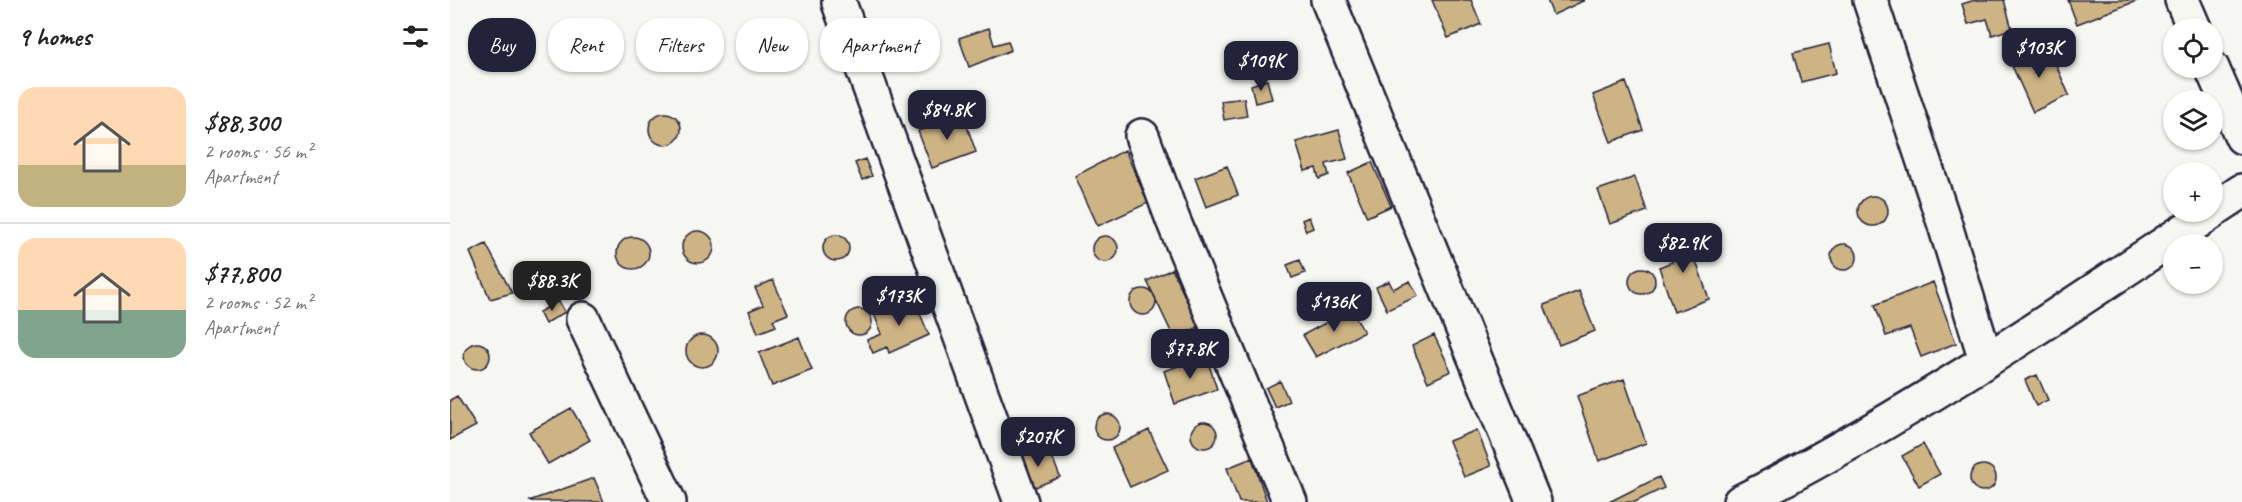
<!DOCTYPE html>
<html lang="en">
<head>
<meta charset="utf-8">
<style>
	body { margin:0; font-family:Caveat,sans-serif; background:#f2f2f2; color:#222; height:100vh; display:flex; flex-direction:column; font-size:22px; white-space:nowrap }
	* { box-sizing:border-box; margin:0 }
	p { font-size:20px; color:#767676 }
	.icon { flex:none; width:33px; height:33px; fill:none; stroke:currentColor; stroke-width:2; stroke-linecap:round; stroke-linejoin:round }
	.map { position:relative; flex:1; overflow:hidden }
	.drawer { display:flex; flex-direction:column; background:#fff; width:450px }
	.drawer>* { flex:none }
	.top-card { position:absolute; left:18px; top:18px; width:570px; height:54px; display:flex; gap:12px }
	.tools { position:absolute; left:1713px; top:18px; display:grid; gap:12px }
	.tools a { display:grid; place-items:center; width:60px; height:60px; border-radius:50%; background:#fff; box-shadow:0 2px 4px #0004; font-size:30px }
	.price { position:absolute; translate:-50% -51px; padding:0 14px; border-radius:12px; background:#22223b; color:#fff; font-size:20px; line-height:39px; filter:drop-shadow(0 2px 3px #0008) }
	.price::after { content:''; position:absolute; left:50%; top:36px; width:18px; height:14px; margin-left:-9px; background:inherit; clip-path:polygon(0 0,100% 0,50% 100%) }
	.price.selected { background:#222; color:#fff }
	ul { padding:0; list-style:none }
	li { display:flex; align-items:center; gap:18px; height:150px; padding:0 18px }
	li+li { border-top:2px solid #e0e0e0 }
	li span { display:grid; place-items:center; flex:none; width:168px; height:120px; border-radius:18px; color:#555 }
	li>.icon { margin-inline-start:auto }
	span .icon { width:72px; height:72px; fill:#fffc; stroke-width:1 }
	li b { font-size:26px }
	h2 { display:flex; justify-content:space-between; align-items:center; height:72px; padding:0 18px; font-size:26px }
	.chip { padding:0 21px; border-radius:24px; background:#fff; box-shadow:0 2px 4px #0004; font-size:21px; line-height:54px }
	.chip.selected { background:#22223b; color:#fff }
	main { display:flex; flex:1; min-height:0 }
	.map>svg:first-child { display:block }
</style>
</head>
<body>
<main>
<section class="drawer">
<h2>9 homes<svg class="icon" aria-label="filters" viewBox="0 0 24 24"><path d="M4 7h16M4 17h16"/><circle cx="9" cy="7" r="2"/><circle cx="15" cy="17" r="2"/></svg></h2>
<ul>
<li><span style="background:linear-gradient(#ffd9b3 65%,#c2b280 0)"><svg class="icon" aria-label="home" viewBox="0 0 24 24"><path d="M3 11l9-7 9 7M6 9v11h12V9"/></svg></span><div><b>$88,300</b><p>2 rooms · 56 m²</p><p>Apartment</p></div></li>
<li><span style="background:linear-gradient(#ffd9b3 60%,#7fa58c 0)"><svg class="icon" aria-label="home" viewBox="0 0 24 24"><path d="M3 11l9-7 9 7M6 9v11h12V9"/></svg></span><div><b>$77,800</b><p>2 rooms · 52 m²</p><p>Apartment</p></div></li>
</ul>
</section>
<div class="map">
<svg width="1792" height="502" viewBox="0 0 1792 502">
	<rect width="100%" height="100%" fill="#f6f6f2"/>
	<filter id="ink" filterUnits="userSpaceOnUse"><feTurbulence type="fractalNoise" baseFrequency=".0167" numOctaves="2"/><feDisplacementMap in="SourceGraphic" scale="12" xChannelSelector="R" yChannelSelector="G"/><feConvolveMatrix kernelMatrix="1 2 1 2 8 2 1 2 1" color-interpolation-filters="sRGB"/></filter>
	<g filter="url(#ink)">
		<path fill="#ceb384" stroke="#22223b" stroke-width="1.5" d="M 982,0 L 1021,0 L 1031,24 L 998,38 Z
			M 1097,0 L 1135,0 L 1103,15 Z
			M 1525,0 L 1554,0 L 1562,29 L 1542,35 L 1537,19 L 1518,24 L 1512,4 Z
			M 1618,0 L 1689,0 L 1627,24 Z
			M 539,28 L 544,45 L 558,41 L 561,50 L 519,67 L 509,38 Z
			M 1379,44 L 1386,73 L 1351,82 L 1343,53 Z
			M 1580,49 L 1584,58 L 1600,51 L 1619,95 L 1583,112 L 1559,59 Z
			M 817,80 L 822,99 L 805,103 L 801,85 Z
			M 1176,82 L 1193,130 L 1161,142 L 1143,95 Z
			M 794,98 L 797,116 L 774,120 L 771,101 Z
			M199 129a16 16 0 1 1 32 0a16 16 0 1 1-32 0Z
			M 513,115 L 526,152 L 482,168 L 468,131 Z
			M 889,130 L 897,159 L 876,164 L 879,175 L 869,179 L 866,168 L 855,171 L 846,142 Z
			M 675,150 L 698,203 L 648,226 L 625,176 Z
			M 415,159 L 422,176 L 412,180 L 405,163 Z
			M 922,162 L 941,206 L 917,217 L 898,173 Z
			M 777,166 L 788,195 L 756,207 L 745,178 Z
			M 1185,177 L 1197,211 L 1160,224 L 1148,190 Z
			M1408 211a15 15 0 1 1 30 0a15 15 0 1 1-30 0Z
			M 859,217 L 863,228 L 856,231 L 852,220 Z
			M 1235,229 L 1259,299 L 1224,312 L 1209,267 L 1222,262 L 1214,237 Z
			M232 247a16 16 0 1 1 32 0a16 16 0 1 1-32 0Z
			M373 248a13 13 0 1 1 26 0a13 13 0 1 1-26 0Z
			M642 249a13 13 0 1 1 26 0a13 13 0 1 1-26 0Z
			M167 253a16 16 0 1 1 32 0a16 16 0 1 1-32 0Z
			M1381 257a13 13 0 1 1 26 0a13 13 0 1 1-26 0Z
			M 36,244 L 62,293 L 40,299 L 20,252 Z
			M 850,260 L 855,273 L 842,278 L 837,265 Z
			M1179 281a13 13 0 1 1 26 0a13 13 0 1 1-26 0Z
			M 722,269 L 749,327 L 724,338 L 697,281 Z
			M 323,280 L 338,314 L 323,320 L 326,326 L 308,333 L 299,311 L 313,305 L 305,288 Z
			M 939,281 L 943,289 L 960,281 L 968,296 L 937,310 L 926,287 Z
			M 1483,282 L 1506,343 L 1471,357 L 1460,328 L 1436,336 L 1425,305 Z
			M680 302a13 13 0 1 1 26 0a13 13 0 1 1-26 0Z
			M 1129,291 L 1145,331 L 1109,345 L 1094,305 Z
			M 463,297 L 479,335 L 439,353 L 437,347 L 423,353 L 417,340 L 432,334 L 424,314 Z
			M 109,301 L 115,312 L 95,324 L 89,312 Z
			M 901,309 L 914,332 L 866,357 L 853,335 Z
			M396 322a13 13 0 1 1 26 0a13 13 0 1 1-26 0Z
			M236 351a16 16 0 1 1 32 0a16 16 0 1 1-32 0Z
			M 984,335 L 1001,371 L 978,382 L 962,346 Z
			M 349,337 L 362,370 L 322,386 L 309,353 Z
			M14 356a13 13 0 1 1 26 0a13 13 0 1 1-26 0Z
			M 756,356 L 767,389 L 725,404 L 714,371 Z
			M 1587,375 L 1598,400 L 1586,406 L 1575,380 Z
			M 1174,379 L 1196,443 L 1149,461 L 1127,396 Z
			M 830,381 L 839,401 L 825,407 L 816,388 Z
			M 7,396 L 26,426 L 0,440 L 0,400 Z
			M 121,408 L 140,440 L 98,464 L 79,432 Z
			M644 427a13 13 0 1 1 26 0a13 13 0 1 1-26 0Z
			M741 435a13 13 0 1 1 26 0a13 13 0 1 1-26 0Z
			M 699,430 L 718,470 L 680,487 L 662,448 Z
			M 1027,430 L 1041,466 L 1014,477 L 999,441 Z
			M 1473,444 L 1490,474 L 1469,486 L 1452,456 Z
			M 598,446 L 610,477 L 578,490 L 565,458 Z
			M 802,458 L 817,502 L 789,502 L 777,468 Z
			M1520 478a13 13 0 1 1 26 0a13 13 0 1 1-26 0Z
			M 1209,477 L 1214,488 L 1185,502 L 1159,502 Z
			M 144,478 L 154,502 L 79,501 Z"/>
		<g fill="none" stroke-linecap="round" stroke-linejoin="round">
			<g stroke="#22223b" stroke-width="38">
				<path id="minor" d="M 878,0 L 1084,502
					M 1420,0 L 1495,225 L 1536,360
					M 1732,0 L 1744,28
					M 389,3 L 571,502
					M 1762,68 L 1792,137
					M 692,136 L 723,220 L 840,502
					M 1762,211 L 1792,191
					M 133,319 L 219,502
					M 1290,502 C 1455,419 1609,314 1762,212"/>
			</g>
			<use href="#minor" stroke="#f6f6f2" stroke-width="33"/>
		</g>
	</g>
</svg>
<div class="tools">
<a><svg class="icon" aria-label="locate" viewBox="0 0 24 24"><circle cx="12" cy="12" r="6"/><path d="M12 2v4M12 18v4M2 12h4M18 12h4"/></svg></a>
<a><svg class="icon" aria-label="layers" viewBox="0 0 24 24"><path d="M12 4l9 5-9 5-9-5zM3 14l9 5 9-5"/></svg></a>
<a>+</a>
<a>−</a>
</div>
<b class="price" style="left:1589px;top:79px">$103K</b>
<b class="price" style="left:811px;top:92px">$109K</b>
<b class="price" style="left:497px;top:141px">$84.8K</b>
<b class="price" style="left:1233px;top:274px">$82.9K</b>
<b class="price selected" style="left:102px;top:312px">$88.3K</b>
<b class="price" style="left:449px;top:327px">$173K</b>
<b class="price" style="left:884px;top:333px">$136K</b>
<b class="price" style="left:740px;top:380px">$77.8K</b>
<b class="price" style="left:588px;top:468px">$207K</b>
<div class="top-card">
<a class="chip selected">Buy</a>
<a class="chip">Rent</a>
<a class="chip">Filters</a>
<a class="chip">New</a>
<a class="chip">Apartment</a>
</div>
</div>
</main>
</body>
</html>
